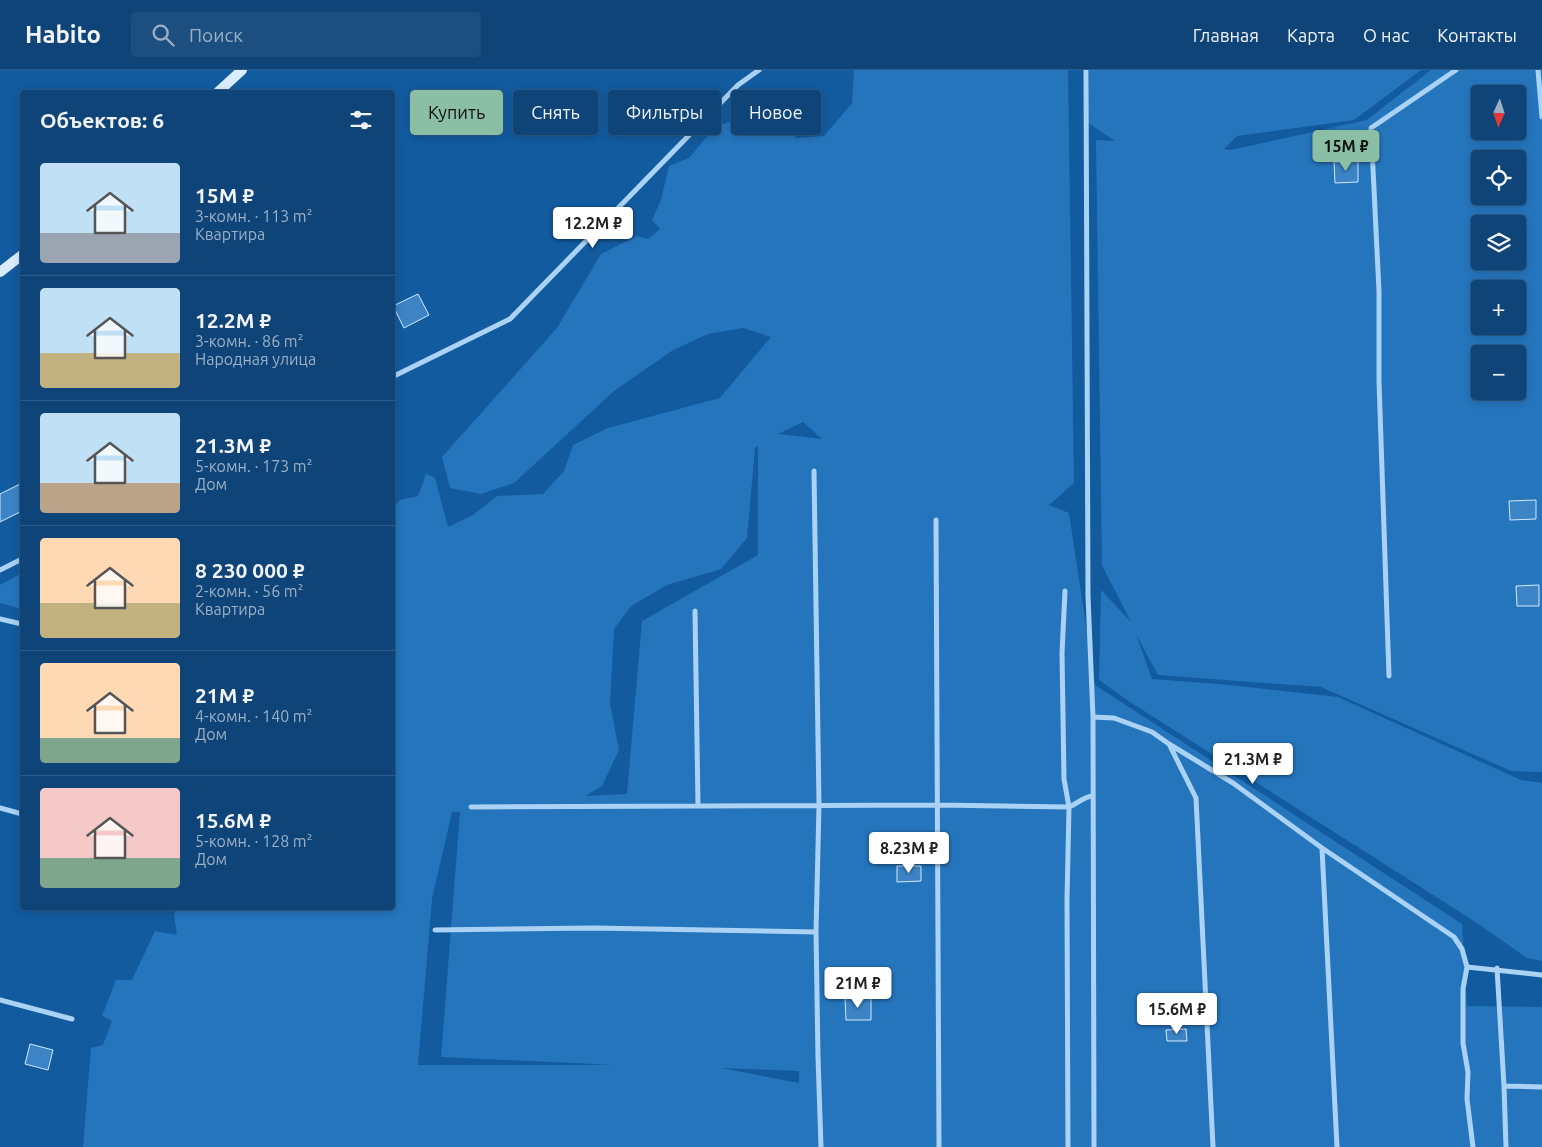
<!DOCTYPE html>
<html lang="ru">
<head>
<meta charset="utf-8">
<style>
	body { margin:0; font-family:Ubuntu,sans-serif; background:#1c4e7f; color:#f1f3f6; height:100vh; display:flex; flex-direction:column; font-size:19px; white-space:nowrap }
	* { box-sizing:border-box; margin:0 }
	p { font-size:16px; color:#9bb0c6 }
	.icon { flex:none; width:28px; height:28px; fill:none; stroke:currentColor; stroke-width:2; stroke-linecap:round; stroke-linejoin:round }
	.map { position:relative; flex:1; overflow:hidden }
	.drawer { position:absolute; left:20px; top:20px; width:375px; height:820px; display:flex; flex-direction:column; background:#0e4477; border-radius:5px; box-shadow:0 2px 8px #0003,0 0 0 1px #2e5c89 }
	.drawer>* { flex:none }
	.guide { position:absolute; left:410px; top:20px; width:475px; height:45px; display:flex; gap:10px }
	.needle { width:32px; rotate:183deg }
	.tools { position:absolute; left:1471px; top:15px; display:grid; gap:10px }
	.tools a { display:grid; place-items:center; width:55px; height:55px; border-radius:5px; background:#0e4477; box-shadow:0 2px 8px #0003,0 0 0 1px #2e5c89; font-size:25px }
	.price { position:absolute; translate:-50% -42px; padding:0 11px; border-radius:5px; background:#fff; color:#222; font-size:16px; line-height:32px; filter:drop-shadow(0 1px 2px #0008) }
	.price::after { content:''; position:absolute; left:50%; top:30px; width:15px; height:11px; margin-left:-8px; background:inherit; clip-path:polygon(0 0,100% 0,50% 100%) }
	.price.current { background:#8abfa5; color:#111 }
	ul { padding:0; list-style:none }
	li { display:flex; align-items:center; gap:15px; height:125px; padding:0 20px }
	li+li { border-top:1px solid #2e5c89 }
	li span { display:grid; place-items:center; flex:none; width:140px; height:100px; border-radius:5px; color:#555 }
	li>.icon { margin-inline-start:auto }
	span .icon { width:60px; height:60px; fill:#fffc; stroke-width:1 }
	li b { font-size:21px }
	h2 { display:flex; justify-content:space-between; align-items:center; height:60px; padding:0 20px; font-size:21px }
	.chip { padding:0 18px; border-radius:5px; background:#0e4477; box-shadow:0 2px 8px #0003,0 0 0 1px #2e5c89; font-size:18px; line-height:45px }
	.chip.current { background:#8abfa5; color:#111 }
	header { display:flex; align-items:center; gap:30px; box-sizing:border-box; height:70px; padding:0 25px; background:#0e4477; border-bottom:1px solid #2e5c89 }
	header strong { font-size:24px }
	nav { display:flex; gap:28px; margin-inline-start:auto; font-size:18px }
	.search { width:350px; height:45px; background:#1c4e7f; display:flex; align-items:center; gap:12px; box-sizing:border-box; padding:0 18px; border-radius:5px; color:#9bb0c6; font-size:19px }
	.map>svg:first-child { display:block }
</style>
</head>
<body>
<header>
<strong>Habito</strong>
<div class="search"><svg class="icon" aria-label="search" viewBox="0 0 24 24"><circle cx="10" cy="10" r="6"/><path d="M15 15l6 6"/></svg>Поиск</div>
<nav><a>Главная</a><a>Карта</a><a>О нас</a><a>Контакты</a></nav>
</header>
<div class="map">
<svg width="1542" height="1077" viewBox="0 0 1542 1077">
	<rect width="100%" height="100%" fill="#125b9f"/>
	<path fill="#2575bd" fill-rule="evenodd" d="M 854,0 L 1068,0 L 1074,413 L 1049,435 L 1069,443 L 1095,615 L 1462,854 L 1467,936 L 1542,937 L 1542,1077 L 83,1077 L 91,978 L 103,975 L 112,951 L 102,946 L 116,910 L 132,910 L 155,861 L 177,865 L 174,844 L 176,838 L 392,838 L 393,437 L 400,430 L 418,426 L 426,404 L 435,408 L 448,457 L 473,445 L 497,426 L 543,424 L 564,401 L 573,375 L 608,358 L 720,328 L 771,267 L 743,258 L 708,264 L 673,280 L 614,321 L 514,413 L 481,424 L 450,418 L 442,387 L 557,258 L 601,184 L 637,166 L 648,169 L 660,159 L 652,150 L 661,130 L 669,96 L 689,88 L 715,57 L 764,39 L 785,45 L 796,68 L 824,66 L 852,33 ZM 803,352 L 822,369 L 778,364 ZM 758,376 L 758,485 L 642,551 L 627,724 L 585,726 L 602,716 L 619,680 L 610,633 L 614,559 L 631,536 L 667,515 L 721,499 L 747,468 L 755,378 ZM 452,742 L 460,742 L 441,987 L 615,995 L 418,995 L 432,829 ZM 721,998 L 799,1001 L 799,1013 Z
		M 1089,0 L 1421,0 L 1354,50 L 1237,66 L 1224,79 L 1231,80 L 1367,50 L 1431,0 L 1542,0 L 1542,702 L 1511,701 L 1321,617 L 1158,605 L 1136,564 L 1152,609 L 1230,615 L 1338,627 L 1521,710 L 1542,713 L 1542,891 L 1527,888 L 1474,851 L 1130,632 L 1099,610 L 1101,520 L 1131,552 L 1102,495 L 1096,70 L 1115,71 L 1088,53 ZM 1480,24 L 1518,24 L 1518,61 L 1480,61 ZM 1480,89 L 1518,89 L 1518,126 L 1480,126 ZM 1480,154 L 1518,154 L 1518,191 L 1480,191 ZM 1480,219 L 1518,219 L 1518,256 L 1480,256 ZM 1480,284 L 1518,284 L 1518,321 L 1480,321 Z
		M 22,503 L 22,539 L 0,533 L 0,515 Z"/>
	<path fill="#3c84c6" stroke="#d3eafe" d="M 1358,91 L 1358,112 L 1335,113 L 1334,92 Z
		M 418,224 L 429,245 L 404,258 L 393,236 Z
		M 22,413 L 22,441 L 0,452 L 0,424 Z
		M 1536,430 L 1536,449 L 1510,450 L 1509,431 Z
		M 1539,515 L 1539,536 L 1517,536 L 1516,516 Z
		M 897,796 L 921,796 L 921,811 L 897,812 Z
		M 871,927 L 871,950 L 846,950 L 845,928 Z
		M 1186,959 L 1187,971 L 1167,971 L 1166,960 Z
		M 30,974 L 53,980 L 48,1000 L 25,994 Z"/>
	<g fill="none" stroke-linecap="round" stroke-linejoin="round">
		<path stroke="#aad2f4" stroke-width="5" d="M 1086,0 L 1088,526 L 1093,647 L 1094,1077
			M 1538,0 L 1542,47
			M 392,307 L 510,249 L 738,15 L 759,0
			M 814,401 L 819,735 L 816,862 L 818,987 L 821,1077
			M 936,450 L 939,1077
			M 0,500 L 22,489
			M 1065,521 L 1062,583 L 1064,709 L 1069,737 L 1067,829 L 1068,1077
			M 695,541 L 698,735
			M 0,549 L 22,554
			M 1389,606 L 1379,311 L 1379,221 L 1371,58 L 1456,0
			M 1093,647 L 1114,648 L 1152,662 L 1169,674 L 1196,728 L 1213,1077
			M 1169,674 L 1233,713 L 1322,778 L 1454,867 L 1462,879 L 1467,897
			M 471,737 L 938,735 L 1069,737 C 1077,734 1083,727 1092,726
			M 0,738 L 22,744
			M 1322,778 L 1337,1077
			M 435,860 L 594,858 L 816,862
			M 1497,898 L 1504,1016 L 1506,1077
			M 0,930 L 72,949
			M 1504,1016 L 1542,1017
			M 1473,1077 L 1467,1029 L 1468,1002 L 1463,973 L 1463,919 L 1467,897 L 1542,905"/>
		<path stroke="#daecfd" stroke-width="10" d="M 218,22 L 242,0
			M 0,202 L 22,185"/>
	</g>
</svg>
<div class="tools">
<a><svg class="needle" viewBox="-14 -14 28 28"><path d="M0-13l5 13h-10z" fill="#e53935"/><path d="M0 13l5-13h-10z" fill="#9bb0c6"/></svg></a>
<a><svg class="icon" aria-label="locate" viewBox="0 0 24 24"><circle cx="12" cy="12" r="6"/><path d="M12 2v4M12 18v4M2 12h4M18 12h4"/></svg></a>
<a><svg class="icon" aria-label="layers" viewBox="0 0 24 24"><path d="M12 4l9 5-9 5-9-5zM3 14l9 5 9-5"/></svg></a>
<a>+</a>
<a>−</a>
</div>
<b class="price current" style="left:1346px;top:102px">15M ₽</b>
<b class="price" style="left:593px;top:179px">12.2M ₽</b>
<b class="price" style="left:1253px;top:715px">21.3M ₽</b>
<b class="price" style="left:909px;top:804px">8.23M ₽</b>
<b class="price" style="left:858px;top:939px">21M ₽</b>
<b class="price" style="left:1177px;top:965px">15.6M ₽</b>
<div class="guide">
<a class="chip current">Купить</a>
<a class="chip">Снять</a>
<a class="chip">Фильтры</a>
<a class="chip">Новое</a>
</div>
<section class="drawer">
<h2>Объектов: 6<svg class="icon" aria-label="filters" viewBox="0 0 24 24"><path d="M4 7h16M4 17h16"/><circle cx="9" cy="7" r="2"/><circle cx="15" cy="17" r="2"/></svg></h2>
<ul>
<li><span style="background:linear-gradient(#bfe0f5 70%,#9aa5b1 0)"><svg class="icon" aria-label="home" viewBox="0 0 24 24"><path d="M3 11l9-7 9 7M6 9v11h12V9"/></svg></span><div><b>15M ₽</b><p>3-комн. · 113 m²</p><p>Квартира</p></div></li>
<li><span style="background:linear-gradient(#bfe0f5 65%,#c2b280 0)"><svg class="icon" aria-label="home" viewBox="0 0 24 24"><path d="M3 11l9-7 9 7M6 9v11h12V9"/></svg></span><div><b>12.2M ₽</b><p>3-комн. · 86 m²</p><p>Народная улица</p></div></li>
<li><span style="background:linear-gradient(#bfe0f5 70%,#b9a48a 0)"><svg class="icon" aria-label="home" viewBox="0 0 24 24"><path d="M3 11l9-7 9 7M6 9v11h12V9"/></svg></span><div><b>21.3M ₽</b><p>5-комн. · 173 m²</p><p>Дом</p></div></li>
<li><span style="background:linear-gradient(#ffd9b3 65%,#c2b280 0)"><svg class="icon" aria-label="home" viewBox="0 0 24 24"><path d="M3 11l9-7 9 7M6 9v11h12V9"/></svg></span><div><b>8 230 000 ₽</b><p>2-комн. · 56 m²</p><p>Квартира</p></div></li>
<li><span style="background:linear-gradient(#ffd9b3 75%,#7fa58c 0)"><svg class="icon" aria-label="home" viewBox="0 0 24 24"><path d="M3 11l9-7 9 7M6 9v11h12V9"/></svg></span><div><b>21M ₽</b><p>4-комн. · 140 m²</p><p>Дом</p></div></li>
<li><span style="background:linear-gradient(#f6c9c9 70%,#7fa58c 0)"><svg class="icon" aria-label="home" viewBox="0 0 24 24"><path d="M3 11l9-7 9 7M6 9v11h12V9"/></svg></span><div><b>15.6M ₽</b><p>5-комн. · 128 m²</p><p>Дом</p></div></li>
</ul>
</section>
</div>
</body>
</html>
